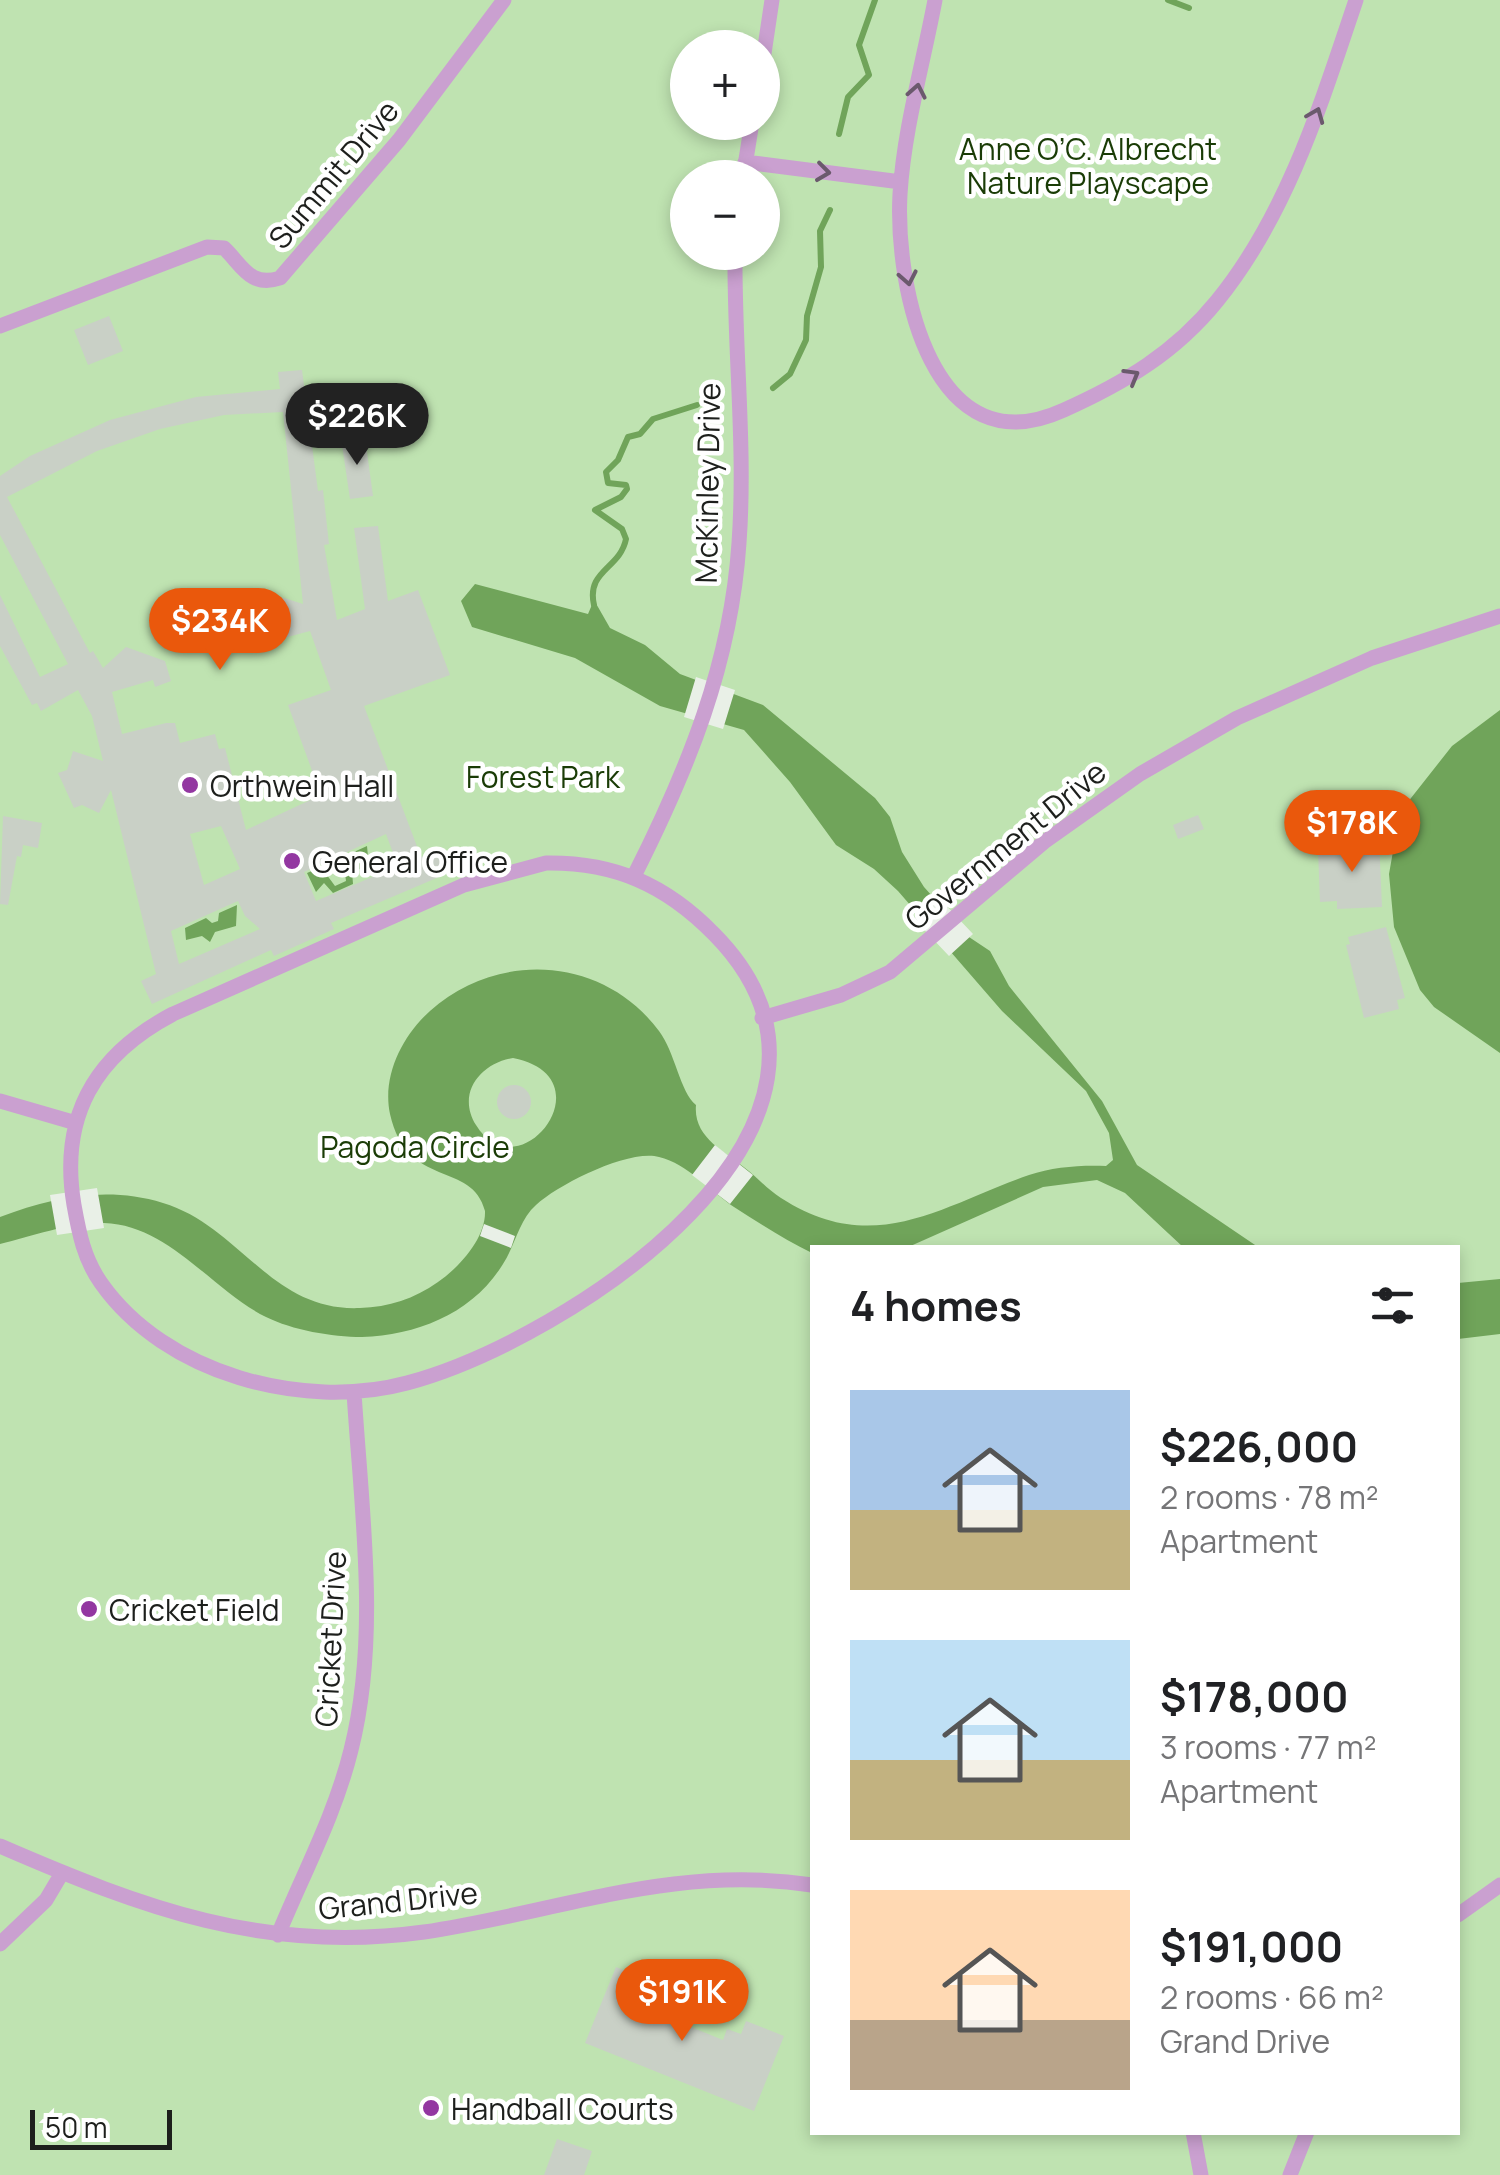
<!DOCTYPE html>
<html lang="en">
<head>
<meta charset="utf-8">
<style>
	body { margin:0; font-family:Manrope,sans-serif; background:#f2f2f2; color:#202124; height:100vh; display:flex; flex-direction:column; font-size:38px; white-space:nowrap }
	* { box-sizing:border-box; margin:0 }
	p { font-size:32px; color:#757577 }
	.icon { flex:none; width:55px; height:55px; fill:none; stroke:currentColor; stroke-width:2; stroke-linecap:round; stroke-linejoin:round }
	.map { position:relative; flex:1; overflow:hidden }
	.details { position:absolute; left:810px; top:1245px; width:650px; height:890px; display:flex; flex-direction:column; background:#fff; border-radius:0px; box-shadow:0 5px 15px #0003 }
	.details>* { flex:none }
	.tools { position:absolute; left:670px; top:30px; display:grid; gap:20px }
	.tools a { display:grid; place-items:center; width:110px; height:110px; border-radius:50%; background:#fff; box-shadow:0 5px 15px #0003; font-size:50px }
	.scale { position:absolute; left:30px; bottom:25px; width:142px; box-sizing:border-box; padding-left:10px; border:5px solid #1d1f1c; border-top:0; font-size:28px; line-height:35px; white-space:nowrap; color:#1d1f1c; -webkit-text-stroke:8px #fff; paint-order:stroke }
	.price { position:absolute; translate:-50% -85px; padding:0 22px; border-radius:35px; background:#ea580c; color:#fff; font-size:32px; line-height:65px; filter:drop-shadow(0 2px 5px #0008) }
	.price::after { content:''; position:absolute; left:50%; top:60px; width:30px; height:22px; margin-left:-15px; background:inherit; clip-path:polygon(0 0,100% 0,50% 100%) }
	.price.selected { background:#222; color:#fff }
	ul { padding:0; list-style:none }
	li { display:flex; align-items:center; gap:30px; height:250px; padding:0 40px }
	li span { display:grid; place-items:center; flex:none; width:280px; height:200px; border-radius:0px; color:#555 }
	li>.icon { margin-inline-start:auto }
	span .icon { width:120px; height:120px; fill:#fffc; stroke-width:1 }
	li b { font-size:42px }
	h2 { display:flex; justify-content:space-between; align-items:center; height:120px; padding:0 40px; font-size:42px }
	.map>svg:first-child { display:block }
</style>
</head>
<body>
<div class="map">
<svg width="1500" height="2175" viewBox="0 0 1500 2175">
	<rect width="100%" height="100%" fill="#e9f0e7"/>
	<path fill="#bfe3b1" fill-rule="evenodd" d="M 0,0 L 1500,0 L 1500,2175 L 0,2175 ZM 688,48 L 762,48 L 762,122 L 688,122 ZM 688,178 L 762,178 L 762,252 L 688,252 ZM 812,1248 L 1458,1248 L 1458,2132 L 812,2132 Z"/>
	<path fill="#70a45a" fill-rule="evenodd" d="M 475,584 L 588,614 L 594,600 L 610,628 L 645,645 L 680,674 L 763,705 L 875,798 L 890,817 L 902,852 L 924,887 L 969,937 L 990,951 L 1009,986 L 1102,1101 L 1137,1165 L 1258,1247 L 1183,1247 L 1125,1193 L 1097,1180 L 1043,1187 L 906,1248 L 812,1248 L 812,1253 C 787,1241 759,1223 734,1207 C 710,1191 688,1164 659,1157 C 629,1149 559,1184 536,1205 C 519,1220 515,1246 503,1264 C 473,1313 418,1335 362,1337 C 332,1337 292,1330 266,1317 C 213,1291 169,1225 104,1223 C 71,1222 32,1236 0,1244 L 0,1217 C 54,1197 107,1186 163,1203 C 240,1226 271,1312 360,1308 C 389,1307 414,1299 438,1282 C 461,1266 486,1237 485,1211 C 472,1160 407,1190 390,1114 C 382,1076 402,1036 430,1011 C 498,950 603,956 659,1031 C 675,1052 680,1092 696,1105 C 693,1137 724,1151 745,1168 C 758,1178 768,1190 781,1198 C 874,1258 941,1206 1029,1175 C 1053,1167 1080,1165 1106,1166 L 1113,1160 L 1109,1133 L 1086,1091 L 1002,1011 L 898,891 L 874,869 L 836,845 L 790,782 L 744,730 L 660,706 L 575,658 L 472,627 L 461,601 ZM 513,1058 C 610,1077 519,1195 476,1125 C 456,1093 481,1063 513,1058 Z
		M 1500,710 L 1500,1053 L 1434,1007 L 1420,990 L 1394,927 L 1389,874 L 1400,812 L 1452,746 Z
		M 367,846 L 369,867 L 352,871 L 353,884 L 333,893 L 324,883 L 316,892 L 307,873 L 321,867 L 335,886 L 346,881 L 343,857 Z
		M 237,905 L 236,926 L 215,932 L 210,942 L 202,936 L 186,940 L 185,928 L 206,918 L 212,923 L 218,921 L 219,913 Z
		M 1500,1279 L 1500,1334 L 1458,1339 L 1458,1283 Z"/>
	<path fill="#e9f0e7" d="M 696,677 L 735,690 L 723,729 L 684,717 Z
		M 938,897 L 973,934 L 949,956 L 914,919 Z
		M 715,1145 L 753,1175 L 730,1204 L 692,1175 Z
		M 97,1188 L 104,1228 L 57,1235 L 50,1195 Z
		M 484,1224 L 515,1236 L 511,1248 L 480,1236 Z"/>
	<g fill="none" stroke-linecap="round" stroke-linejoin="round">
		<path stroke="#70a45a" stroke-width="6" d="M 1168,0 L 1189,8
			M 839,134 L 848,97 L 869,75 L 859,45 L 875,0
			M 773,388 L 790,374 L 806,340 L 807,316 L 821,267 L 820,231 L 830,210
			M 594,605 C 586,570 620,569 626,539 L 622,529 L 595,510 L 621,497 L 627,489 L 626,485 L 608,483 L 606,472 L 618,460 L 628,437 L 640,434 L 653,419 L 697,405"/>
	</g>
	<path fill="#c9d0c6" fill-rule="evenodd" d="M 109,316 L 123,351 L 88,365 L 74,330 Z
		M 302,370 L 318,491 L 323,490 L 329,544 L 324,545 L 337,620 L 365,609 L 354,528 L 378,526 L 388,601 L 418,590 L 450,675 L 364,706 L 421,857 L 436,850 L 446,874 L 331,923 L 334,929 L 274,956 L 271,950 L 152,1004 L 141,981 L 156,974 L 111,790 L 99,813 L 82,805 L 74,808 L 58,773 L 67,770 L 73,751 L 103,761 L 92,716 L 78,690 L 41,711 L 37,703 L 32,705 L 0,646 L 0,595 L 40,677 L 68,664 L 0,535 L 0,476 L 30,456 L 110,420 L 196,397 L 280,389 L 278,372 ZM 283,412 L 303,604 L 284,598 L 273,600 L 249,633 L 254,653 L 271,649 L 269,642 L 310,631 L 331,690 L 288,705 L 321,795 L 246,830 L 225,748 L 219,749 L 215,734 L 180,743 L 175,723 L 166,723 L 122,734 L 112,692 L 153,680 L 155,687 L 171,681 L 165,661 L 126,647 L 103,668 L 93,651 L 90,653 L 7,497 L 97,451 L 160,429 L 224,415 ZM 221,826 L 240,869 L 204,885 L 190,834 ZM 386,834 L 398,866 L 316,901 L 304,872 ZM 238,901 L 245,916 L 260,929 L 179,964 L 171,931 Z
		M 357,436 L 359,446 L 366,445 L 373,496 L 350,499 L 341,438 Z
		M 1198,815 L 1204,829 L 1178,839 L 1173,825 Z
		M 3,816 L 42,823 L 38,848 L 23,845 L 21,857 L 17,856 L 8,905 L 0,904 Z
		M 1379,839 L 1382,907 L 1337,909 L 1337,901 L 1320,902 L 1318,850 L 1350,849 L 1350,840 Z
		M 1386,927 L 1405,998 L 1397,1000 L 1399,1009 L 1364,1018 L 1346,945 L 1350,944 L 1348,937 Z
		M497 1102a17 17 0 1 1 34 0a17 17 0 1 1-34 0Z
		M 616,1967 L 658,1984 L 652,1999 L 664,2003 L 659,2014 L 723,2040 L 727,2029 L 741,2034 L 746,2021 L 784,2036 L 754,2111 L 585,2043 Z
		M 557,2139 L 592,2151 L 584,2175 L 544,2175 Z"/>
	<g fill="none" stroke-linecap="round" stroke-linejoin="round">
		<path stroke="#caa0d0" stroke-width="15" d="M 935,0 C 923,64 904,129 900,194 C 895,289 933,470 1064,410 C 1124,383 1175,353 1217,301 C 1287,215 1321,104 1356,0
			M 762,67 L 772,0
			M 745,162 L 901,182
			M 743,178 L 752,122
			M 0,326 L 207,247 L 224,248 C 242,265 250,288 280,278 L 399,140 L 504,0
			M 546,863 C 615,862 666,885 714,934 C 901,1123 567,1340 407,1383 C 303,1411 165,1374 101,1283 C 84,1259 79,1233 74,1205 C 59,1116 95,1055 173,1014 L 464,885 Z
			M 634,876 C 688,769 731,664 739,543 C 746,447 734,349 735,252
			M 762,1018 L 841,995 L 890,972 L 1044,842 L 1140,774 L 1237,718 L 1372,658 L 1500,616
			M 0,1101 L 76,1123
			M 0,1846 C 143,1908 265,1954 424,1932 C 559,1912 673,1864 812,1885
			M 1458,1915 L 1500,1885
			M 278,1935 C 303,1874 335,1815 351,1750 C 380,1636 361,1508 354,1392
			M 0,1944 L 46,1900 L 62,1873
			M 1193,2132 L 1201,2175
			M 1290,2175 L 1307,2132"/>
	</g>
	<defs><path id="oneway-chevron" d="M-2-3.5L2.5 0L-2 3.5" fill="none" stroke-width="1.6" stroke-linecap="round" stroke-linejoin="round" transform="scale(2.5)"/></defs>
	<g stroke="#6b596d">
		<use href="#oneway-chevron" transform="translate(917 91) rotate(-79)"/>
		<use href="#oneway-chevron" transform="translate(1316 115) rotate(-68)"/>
		<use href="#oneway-chevron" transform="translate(823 172) rotate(7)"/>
		<use href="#oneway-chevron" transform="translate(908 278) rotate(79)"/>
		<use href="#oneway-chevron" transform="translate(1132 376) rotate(-30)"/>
	</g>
	<g fill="#9337a1" stroke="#fff" stroke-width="4">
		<circle cx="190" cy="785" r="10"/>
		<circle cx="292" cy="861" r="10"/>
		<circle cx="89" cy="1609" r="10"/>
		<circle cx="431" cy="2108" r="10"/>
	</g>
	<g text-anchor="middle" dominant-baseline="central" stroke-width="9" stroke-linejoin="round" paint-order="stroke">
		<g font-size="30" fill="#1a3c06" stroke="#fff">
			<text x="1088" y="148">Anne O’C. Albrecht<tspan x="1088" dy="34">Nature Playscape</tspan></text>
			<text x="543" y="776">Forest Park</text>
			<text x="415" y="1146">Pagoda Circle</text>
		</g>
		<g font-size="30" fill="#1d1f1c" stroke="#fff">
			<text transform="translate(333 174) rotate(-50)">Summit Drive</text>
			<text transform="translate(707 483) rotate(-89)">McKinley Drive</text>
			<text transform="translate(1005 845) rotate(-39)">Government Drive</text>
			<text transform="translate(330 1639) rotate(-87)">Cricket Drive</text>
			<text transform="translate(398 1900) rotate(-6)">Grand Drive</text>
		</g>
		<g font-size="30" fill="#1d1f1c" stroke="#fff" text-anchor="start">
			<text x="210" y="785">Orthwein Hall</text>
			<text x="312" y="861">General Office</text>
			<text x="109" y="1609">Cricket Field</text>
			<text x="451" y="2108">Handball Courts</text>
		</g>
	</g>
</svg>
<div class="tools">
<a>+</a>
<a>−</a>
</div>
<div class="scale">50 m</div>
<b class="price selected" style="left:357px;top:468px">$226K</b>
<b class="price" style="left:220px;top:673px">$234K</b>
<b class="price" style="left:1352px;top:875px">$178K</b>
<b class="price" style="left:682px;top:2044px">$191K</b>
<section class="details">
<h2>4 homes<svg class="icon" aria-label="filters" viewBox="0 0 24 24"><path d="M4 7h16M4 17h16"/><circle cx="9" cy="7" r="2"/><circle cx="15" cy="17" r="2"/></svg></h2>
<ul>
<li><span style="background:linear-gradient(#a9c7e8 60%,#c2b280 0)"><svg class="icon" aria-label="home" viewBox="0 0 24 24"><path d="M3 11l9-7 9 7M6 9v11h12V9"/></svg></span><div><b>$226,000</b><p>2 rooms · 78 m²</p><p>Apartment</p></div></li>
<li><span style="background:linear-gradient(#bfe0f5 60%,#c2b280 0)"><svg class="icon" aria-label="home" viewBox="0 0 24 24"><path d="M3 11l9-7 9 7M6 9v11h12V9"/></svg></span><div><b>$178,000</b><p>3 rooms · 77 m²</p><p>Apartment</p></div></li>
<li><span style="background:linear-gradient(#ffd9b3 65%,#b9a48a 0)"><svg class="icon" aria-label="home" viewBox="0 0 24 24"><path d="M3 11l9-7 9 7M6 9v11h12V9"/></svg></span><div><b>$191,000</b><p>2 rooms · 66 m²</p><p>Grand Drive</p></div></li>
</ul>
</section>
</div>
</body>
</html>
